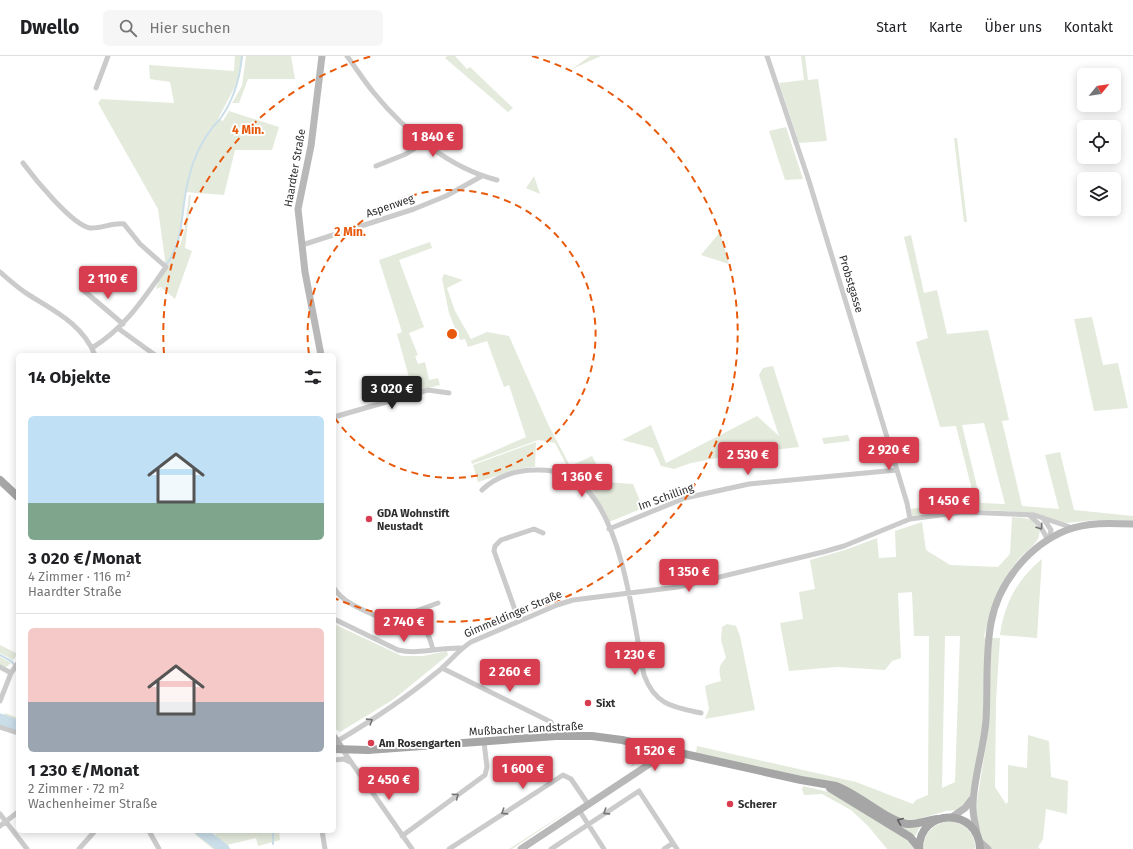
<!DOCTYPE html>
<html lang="de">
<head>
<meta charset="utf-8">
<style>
	body { margin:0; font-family:"Fira Sans",sans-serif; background:#f6f6f6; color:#202124; height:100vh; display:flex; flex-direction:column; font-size:15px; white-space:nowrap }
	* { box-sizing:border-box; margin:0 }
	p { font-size:13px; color:#757577 }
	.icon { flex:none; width:22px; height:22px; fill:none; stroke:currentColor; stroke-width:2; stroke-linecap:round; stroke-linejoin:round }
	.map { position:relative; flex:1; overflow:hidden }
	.panel { position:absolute; left:16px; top:297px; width:320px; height:480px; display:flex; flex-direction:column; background:#fff; border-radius:6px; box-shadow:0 2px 10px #0003 }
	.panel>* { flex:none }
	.needle { width:26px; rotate:60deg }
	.tools { position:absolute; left:1077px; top:12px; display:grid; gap:8px }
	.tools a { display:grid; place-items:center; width:44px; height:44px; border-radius:6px; background:#fff; box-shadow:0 2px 10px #0003; font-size:20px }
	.price { position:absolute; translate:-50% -34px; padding:0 9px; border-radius:4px; background:#d73d4f; color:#fff; font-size:13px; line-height:26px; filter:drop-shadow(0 1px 2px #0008) }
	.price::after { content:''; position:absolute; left:50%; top:24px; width:12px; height:9px; margin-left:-6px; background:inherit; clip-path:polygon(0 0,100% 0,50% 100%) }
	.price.active { background:#222; color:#fff }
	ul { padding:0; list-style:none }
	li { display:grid; align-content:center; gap:8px; height:212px; padding:0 12px }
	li+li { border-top:1px solid #e0e0e0 }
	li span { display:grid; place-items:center; height:124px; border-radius:6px; color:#555 }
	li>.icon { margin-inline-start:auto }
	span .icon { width:72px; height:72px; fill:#fffc; stroke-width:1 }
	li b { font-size:17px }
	h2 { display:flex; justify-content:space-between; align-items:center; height:48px; padding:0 12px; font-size:17px }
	header { display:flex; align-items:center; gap:24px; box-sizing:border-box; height:56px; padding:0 20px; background:#fff; border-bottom:1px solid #e0e0e0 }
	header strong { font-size:19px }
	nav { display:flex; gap:22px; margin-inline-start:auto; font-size:14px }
	.search { width:280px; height:36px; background:#f6f6f6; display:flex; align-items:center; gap:10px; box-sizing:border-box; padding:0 14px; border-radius:6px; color:#757577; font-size:15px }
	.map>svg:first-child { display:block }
</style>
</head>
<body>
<header>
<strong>Dwello</strong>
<div class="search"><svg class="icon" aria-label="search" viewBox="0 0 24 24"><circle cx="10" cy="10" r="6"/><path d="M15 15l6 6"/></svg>Hier suchen</div>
<nav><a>Start</a><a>Karte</a><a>Über uns</a><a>Kontakt</a></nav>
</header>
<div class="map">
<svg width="1133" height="793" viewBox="0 0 1133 793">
	<rect width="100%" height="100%" fill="#fff"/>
	<path fill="#e4eadc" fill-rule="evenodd" d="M 235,0 L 242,0 L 239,23 L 218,63 L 223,65 L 229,55 L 279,71 L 272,94 L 235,94 L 224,139 L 185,136 L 180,177 L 175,189 L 180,190 L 185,172 L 189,139 L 191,139 L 185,192 L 192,195 L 175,243 L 161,231 L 156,233 L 165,204 L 158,153 L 98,47 L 101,43 L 174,47 L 170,26 L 150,23 L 149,9 L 234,15 Z
		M 246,0 L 291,0 L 295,23 L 248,23 L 239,47 L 232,47 L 242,30 Z
		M 447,0 L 455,0 L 467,13 L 470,11 L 513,52 L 508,56 L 445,2 Z
		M 590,0 L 601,0 L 563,17 L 575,11 Z
		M 801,0 L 805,0 L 808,24 L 818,23 L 827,85 L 799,87 L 779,27 L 804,24 Z
		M 786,71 L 803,123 L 785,124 L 769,75 Z
		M 954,82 L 957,82 L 967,166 L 964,166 Z
		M 534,120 L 540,138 L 526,132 Z
		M 720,176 L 729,208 L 701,199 Z
		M 911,179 L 924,237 L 937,234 L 947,278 L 988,274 L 1009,364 L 1002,365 L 1022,450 L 1059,453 L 1045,399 L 1060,396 L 1074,454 L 1133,460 L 1133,465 L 1096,464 L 1066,467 L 1030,457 L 989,454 L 964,454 L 912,460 L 911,453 L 952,447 L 975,446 L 956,370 L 940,371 L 916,286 L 928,282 L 904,181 ZM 984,367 L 1005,448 L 1004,448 L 981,447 L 962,369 Z
		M 430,186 L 432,192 L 399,204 L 424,271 L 409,277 L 418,299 L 415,300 L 418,308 L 425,306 L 429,324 L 438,322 L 440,329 L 413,336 L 397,278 L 402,276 L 379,204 Z
		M 444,218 L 463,224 L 447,232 L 455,255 L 471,283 L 487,276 L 509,280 L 548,368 L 569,408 L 567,410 L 555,387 L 538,384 L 472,408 L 471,405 L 526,381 L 509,329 L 504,331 L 487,285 L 468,291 L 465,283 L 460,284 L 449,257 L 442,223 Z
		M 1092,261 L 1103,309 L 1118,307 L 1128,352 L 1094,355 L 1074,263 Z
		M 773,310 L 799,391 L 738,398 L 691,407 L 674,413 L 661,410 L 653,392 L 622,384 L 651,369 L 666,407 L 757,360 L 779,380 L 759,319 L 763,312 Z
		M 848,379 L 850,385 L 824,388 L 822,382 Z
		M 536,386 L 535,411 L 521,412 L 478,426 L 473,409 Z
		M 592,400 L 606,426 L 633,428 L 643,452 L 609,466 C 599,445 594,432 573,419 L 570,410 Z
		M 1012,461 C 1021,462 1035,461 1039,472 C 1043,486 1025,495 1018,504 C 1000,526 992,554 984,580 L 986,585 L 982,679 L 969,744 L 958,754 L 946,755 L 915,764 L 903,765 L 838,729 L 696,697 L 697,690 L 856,726 L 913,748 L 916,744 L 928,739 L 929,580 L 914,580 L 912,536 L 898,537 L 901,602 L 892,605 L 885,614 L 837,611 L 789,615 L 780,567 L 803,563 L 799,536 L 815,533 L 810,504 L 845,494 L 877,482 L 879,502 L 896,501 L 895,475 L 922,466 L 926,494 L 950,509 L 998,511 L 1010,498 ZM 945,580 L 960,580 L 955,726 L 942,732 Z
		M 1042,503 L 1037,582 L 1000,579 C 1004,548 1018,522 1042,503 Z
		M 334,568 L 402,600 L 423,600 L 447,595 L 448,599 L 394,643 L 340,676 L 334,672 Z
		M 727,568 L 736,570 L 740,580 L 755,654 L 705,663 L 709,653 L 705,631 L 707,629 L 721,625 C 719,614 718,610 726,602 L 721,584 L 722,571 Z
		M 992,582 L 1000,582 L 996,645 L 995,731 L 1006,748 L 1008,746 L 1008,709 L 1027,712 L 1028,679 L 1049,685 L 1051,721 L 1068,725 L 1067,758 L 1046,753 L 1043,783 L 1038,791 L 1040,793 L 992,793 L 983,786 L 975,757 L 987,683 Z
		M 0,589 L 18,598 L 13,604 L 0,597 Z
		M 0,601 L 11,607 L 6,611 L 0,609 Z
		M 5,657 L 18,662 L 18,672 L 2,666 Z
		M 630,692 L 645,696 L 646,698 L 645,701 L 631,711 L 633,706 Z
		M 803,730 L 833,737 L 907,781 L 916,793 L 887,793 L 869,771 L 851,754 L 822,738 L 804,739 L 802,733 Z
		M 579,748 L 512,793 L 509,793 Z
		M 951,765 C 965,768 976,777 975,793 L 923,793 C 924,776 934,767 951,765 Z
		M 899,770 L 919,770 L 920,771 L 914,782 Z
		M 191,775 L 209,775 L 220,784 L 212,775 L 279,775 L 280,784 L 258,790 L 256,782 L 227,789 L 231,793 L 213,793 Z"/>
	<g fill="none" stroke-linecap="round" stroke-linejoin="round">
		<path stroke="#cadee9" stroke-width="2" d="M 166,209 C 186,182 180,152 189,121 C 193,104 201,86 212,72 C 214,69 218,66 220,63 C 233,45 240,22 242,0
			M 0,599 L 11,605 L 18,613
			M 273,775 L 273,788"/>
		<path stroke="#cadee9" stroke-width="11" d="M 0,663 L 18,670
			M 201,775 L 224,793"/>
		<path stroke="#cbcbcb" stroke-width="5" d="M 347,0 C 356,12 364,25 374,37 C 405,75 449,112 497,124
			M 767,0 L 809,125 L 907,447 L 910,463
			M 96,32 L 108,0
			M 23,107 C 34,122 72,169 90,172 C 101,173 113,166 124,168 L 140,188 L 166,211 C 144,242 126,271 92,292
			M 376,110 L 406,98 L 425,86
			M 302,189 L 414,153 L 446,140 L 482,120
			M 0,216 C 9,224 19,233 29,239 C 56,256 82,268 95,299
			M 82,233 L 123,268
			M 119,273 L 155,299
			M 334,361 L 428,334 L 449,337
			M 482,434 C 495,421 516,414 535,414 C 556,413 575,420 589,436 C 624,476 634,568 644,619 C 655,649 673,651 701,657
			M 1030,460 L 1039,468 L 1048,484
			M 1043,462 L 1051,474 L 1049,483
			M 609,473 L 685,442 L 749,428 L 897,414
			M 334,532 C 344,549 370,556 387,565 L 405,559 C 424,567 428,574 433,594
			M 405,559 L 438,547
			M 334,563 L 398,594 C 419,599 440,591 462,592
			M 519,565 L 494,495 L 495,490 L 501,484 L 534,473 L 543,477
			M 0,611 L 11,617
			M 442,612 L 551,666 L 556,680
			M 0,645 L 11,617 L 18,607
			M 0,671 L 18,677
			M 336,686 C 371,665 405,643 436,617 C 449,607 457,595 471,586 L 557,549 L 573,544 L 678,531 L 823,496 L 844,490 L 910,463 L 963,456 L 1034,459 L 1073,472
			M 342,693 L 412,793
			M 334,704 L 344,703 L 350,706
			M 579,754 L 604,793
			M 0,758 L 27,793
			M 0,770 L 18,756
			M 149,775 L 159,793
			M 322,775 L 325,793
			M 402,780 L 485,719 L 487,711 L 484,686
			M 79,793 L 95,775
			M 449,793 L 563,719 L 571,723 L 588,748
			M 551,793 L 639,735 L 677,793
			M 664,793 L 673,787"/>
		<path stroke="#b8b8b8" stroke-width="7" d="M 321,299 L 305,216 L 298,153 L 311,90 L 322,0
			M 334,681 L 342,693
			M 952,761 L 965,752 L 972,743
			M 977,778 C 976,769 972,758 973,748 C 974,720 984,692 986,664 C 988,632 985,599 991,567 C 998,527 1029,489 1067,474 C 1088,466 1110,467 1133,468
			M 979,785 L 988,793
			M 521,793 L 660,701 L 665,694"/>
		<path stroke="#a6a6a6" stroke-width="8" d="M 0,424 L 18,441
			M 334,693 L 368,694 L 556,680 L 592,680 L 622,684 L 801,724 L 836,730 C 857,737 889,766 907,768 C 917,769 928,764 938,763
			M 830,732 L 910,781 L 919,792
			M 919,793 C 919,751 979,751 980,793"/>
	</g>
	<defs><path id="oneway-chevron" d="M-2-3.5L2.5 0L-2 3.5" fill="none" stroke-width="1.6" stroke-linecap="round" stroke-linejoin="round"/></defs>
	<g stroke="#757575">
		<use href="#oneway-chevron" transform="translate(1040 471) rotate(56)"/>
		<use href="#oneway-chevron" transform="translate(370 665) rotate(-32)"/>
		<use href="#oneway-chevron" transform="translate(456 740) rotate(-37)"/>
		<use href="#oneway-chevron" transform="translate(504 756) rotate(147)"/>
		<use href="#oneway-chevron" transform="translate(606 756) rotate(147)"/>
	</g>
	<use stroke="#5e5e5e" href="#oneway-chevron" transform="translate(900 765) rotate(-158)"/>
	<g fill="none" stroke="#e8590c" stroke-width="2" stroke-dasharray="7 5">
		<path d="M309 298A144 144 0 1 1 334 361"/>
		<path d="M164 298A289 289 0 0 1 372 0M532 0A289 289 0 1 1 334 542"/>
	</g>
	<g fill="#d73d4f" stroke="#fff" stroke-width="1.5">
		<circle cx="369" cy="463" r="4"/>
		<circle cx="588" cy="647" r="4"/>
		<circle cx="371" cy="687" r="4"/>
		<circle cx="730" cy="748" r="4"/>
	</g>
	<g text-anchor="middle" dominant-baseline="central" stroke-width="4" stroke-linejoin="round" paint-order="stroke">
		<g font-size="11" fill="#2e2e2e" stroke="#fff">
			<text transform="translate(295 112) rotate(-80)">Haardter Straße</text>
			<text transform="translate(390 150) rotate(-19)">Aspenweg</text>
			<text transform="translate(851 228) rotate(73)">Probstgasse</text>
			<text transform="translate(666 441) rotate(-20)">Im Schilling</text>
			<text transform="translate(513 558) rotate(-23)">Gimmeldinger Straße</text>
			<text transform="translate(526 673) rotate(-3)">Mußbacher Landstraße</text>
		</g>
		<g font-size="11" font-weight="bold" fill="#2e2e2e" stroke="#fff" text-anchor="start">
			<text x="377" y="457">GDA Wohnstift<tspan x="377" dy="13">Neustadt</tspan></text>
			<text x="596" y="647">Sixt</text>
			<text x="379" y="687">Am Rosengarten</text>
			<text x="738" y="748">Scherer</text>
		</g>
	</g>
	<circle cx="452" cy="278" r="6" fill="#e8590c" stroke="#fff" stroke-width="2"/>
	<g font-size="12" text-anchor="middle" font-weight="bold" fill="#e8590c" stroke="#fff" stroke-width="4" stroke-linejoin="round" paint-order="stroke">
		<text x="248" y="78">4 Min.</text>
		<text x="350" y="180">2 Min.</text>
	</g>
</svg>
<div class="tools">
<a><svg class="needle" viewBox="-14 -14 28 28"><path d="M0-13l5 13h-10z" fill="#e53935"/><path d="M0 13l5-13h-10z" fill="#757577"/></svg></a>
<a><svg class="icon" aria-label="locate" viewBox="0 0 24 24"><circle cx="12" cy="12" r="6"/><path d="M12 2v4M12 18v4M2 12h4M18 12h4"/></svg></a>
<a><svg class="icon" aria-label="layers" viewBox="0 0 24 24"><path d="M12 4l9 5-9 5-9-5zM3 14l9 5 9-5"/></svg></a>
</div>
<b class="price" style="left:433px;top:102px">1 840 €</b>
<b class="price" style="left:108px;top:244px">2 110 €</b>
<b class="price active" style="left:392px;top:354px">3 020 €</b>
<b class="price" style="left:889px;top:415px">2 920 €</b>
<b class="price" style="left:748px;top:420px">2 530 €</b>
<b class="price" style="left:582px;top:442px">1 360 €</b>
<b class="price" style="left:949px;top:466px">1 450 €</b>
<b class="price" style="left:689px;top:537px">1 350 €</b>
<b class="price" style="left:404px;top:587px">2 740 €</b>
<b class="price" style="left:635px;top:620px">1 230 €</b>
<b class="price" style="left:510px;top:637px">2 260 €</b>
<b class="price" style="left:655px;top:716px">1 520 €</b>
<b class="price" style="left:523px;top:734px">1 600 €</b>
<b class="price" style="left:389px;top:745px">2 450 €</b>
<section class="panel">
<h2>14 Objekte<svg class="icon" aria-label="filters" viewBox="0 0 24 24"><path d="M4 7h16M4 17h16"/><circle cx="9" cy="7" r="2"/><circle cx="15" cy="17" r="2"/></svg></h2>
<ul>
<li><span style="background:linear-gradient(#bfe0f5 70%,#7fa58c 0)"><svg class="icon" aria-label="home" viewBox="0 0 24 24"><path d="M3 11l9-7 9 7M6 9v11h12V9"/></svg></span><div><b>3 020 €/Monat</b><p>4 Zimmer · 116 m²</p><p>Haardter Straße</p></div></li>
<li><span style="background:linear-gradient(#f6c9c9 60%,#9aa5b1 0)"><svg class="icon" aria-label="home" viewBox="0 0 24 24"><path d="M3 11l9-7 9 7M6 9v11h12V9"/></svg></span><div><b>1 230 €/Monat</b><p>2 Zimmer · 72 m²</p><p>Wachenheimer Straße</p></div></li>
</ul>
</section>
</div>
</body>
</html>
